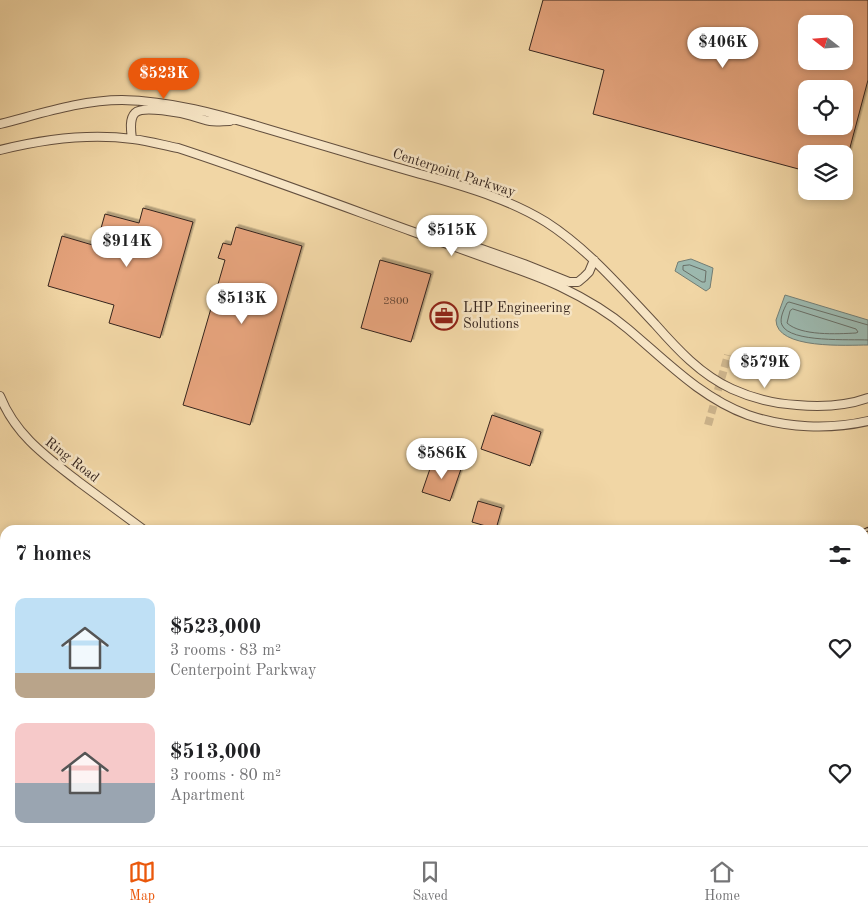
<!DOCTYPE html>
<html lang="en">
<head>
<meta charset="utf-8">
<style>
	body { margin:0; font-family:"Old Standard TT",serif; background:#f6f6f6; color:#202124; height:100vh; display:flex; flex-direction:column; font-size:19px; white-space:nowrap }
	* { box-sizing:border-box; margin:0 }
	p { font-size:16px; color:#757577 }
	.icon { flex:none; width:28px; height:28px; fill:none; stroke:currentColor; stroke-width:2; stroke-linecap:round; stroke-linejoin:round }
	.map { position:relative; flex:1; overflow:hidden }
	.details { position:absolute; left:0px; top:525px; width:869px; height:321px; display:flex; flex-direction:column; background:#fff; border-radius:15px 15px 0 0; box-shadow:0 2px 8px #0003 }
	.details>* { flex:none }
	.needle { width:32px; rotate:287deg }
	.fabs { position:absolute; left:798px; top:15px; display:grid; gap:10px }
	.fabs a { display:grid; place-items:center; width:55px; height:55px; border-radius:10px; background:#fff; box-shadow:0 2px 8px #0003; font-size:25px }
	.price { position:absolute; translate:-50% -42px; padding:0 11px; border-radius:18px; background:#fff; color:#222; font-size:16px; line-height:32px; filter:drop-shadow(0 1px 2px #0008) }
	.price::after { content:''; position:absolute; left:50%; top:30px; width:15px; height:11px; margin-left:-8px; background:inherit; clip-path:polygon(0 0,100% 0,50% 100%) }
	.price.selected { background:#ea580c; color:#fff }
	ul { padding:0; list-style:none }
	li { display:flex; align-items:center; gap:15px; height:125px; padding:0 15px }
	li span { display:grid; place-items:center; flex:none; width:140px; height:100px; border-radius:10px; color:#555 }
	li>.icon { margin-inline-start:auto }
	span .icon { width:60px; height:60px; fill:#fffc; stroke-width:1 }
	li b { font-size:21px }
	h2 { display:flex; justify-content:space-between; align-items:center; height:60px; padding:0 15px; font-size:21px }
	.dock { display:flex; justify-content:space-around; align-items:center; height:70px; border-top:1px solid #e0e0e0; background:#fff; font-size:14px; color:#757577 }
	.dock a { display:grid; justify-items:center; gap:2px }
	.dock .selected { color:#ea580c }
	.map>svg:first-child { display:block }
</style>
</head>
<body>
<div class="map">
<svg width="868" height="846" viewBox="0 0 868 846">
	<defs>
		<filter id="shadow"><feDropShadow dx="2.5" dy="-2.5" stdDeviation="0" flood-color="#0004"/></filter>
	</defs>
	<rect width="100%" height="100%" fill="#f1d6a5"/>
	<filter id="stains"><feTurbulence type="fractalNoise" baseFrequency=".004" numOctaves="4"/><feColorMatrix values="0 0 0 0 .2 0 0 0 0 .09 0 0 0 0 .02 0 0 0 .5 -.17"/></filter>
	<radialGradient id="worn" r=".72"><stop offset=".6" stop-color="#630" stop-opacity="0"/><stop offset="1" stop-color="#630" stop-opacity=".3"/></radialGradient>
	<path fill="#9cb8ae" stroke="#737d74" d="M 691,259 L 713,268 L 710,288 L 706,291 L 675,271 L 678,262 Z
		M 785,295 L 868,320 L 868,345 C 848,345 776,350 776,320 Z"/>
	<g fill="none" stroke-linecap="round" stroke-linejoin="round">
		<path stroke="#686e66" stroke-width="1" d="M 690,265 L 706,271 L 705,282 L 702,282 L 683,270 L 683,266 Z
			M 793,309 L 856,329 L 858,332 L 856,333 C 837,334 801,336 787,323 L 790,311 Z
			M 868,325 L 789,302 L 787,303 C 784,309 779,319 782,325 C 790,343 851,339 868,340"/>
	</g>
	<path fill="#e5a37b" stroke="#35241d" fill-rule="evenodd" filter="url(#shadow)" d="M 543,0 L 868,0 L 868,80 L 844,170 L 844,154 L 806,154 L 806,171 L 593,114 L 604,70 L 529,50 ZM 806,24 L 844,24 L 844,61 L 806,61 ZM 806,89 L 844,89 L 844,126 L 806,126 Z
		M 143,208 L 193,222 L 160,338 L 109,323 L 114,305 L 48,286 L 62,236 L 96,246 L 105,214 L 139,223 Z
		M 236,227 L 302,246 L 250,425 L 183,405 L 225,260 L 218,258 L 223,243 L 231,245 Z
		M 380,260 L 431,274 L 411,342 L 361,328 Z
		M 492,415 L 541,432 L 530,466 L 481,449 Z
		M 433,460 L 461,469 L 450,501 L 422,492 Z
		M 478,501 L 502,508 L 496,529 L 472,522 Z
		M 864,625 L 868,633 L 868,649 L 864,642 Z
		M 868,794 L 868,815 L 866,816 L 864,811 L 864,796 Z
		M 494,841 L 509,841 L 511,846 L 493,846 L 491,843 Z
		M 574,841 L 576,846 L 555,846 L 571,841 Z
		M 658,841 L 676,841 L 667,846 L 660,846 Z
		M 766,841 L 778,841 L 780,846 L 750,846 L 756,843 L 757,846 Z"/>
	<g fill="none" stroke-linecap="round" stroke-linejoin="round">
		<path stroke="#cbb28a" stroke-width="8" stroke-dasharray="8 4" stroke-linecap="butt" d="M 708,425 L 728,355"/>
		<g stroke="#64503f" stroke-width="10">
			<path id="street" d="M 0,124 C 40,114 81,100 122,100 C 171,101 218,114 264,128 C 298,138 332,148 365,158 C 389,165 412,172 435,178 C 473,189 512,201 546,222 C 588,249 621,288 655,324 C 677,349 701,375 732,389 C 752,398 774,404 797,405 C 820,407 846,406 868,398
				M 132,139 C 131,131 129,119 135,113 C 143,105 181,113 192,116 C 198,118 204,120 210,121 C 216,122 223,121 230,121
				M 0,150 C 44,139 88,133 133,139 C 148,141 163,145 178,148 C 257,174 334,203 411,231 C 445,243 478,255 511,267 C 528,273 545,279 561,287 C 584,298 608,312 628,329 C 666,361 701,398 748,415 C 786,428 829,430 868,421
				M 458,244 L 473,246 L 524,264 L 569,282 L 578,282 L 584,277 L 589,272 L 594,260
				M 0,396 C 16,436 47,457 79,482 C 101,498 122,514 144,530
				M 864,691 L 868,689
				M 462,841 L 462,846
				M 607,841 L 608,846
				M 109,846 L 119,841
				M 430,846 L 438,841"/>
		</g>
		<use href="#street" stroke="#f6e4c4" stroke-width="8"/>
		<g stroke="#35241d" stroke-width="4.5">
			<path id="rail" d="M 864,531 L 868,529
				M 318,846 L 326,841
				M 330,846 L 338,841"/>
		</g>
		<use href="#rail" stroke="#f6e4c4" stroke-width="2.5" stroke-dasharray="8" stroke-linecap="butt"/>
	</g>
	<defs>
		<g id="office-ring" transform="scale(1.4375)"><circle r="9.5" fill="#f6e4c4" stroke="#8f2418" stroke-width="1.5"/><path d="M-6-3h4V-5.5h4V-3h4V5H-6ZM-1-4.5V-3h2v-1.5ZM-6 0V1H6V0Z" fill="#8f2418"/></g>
	</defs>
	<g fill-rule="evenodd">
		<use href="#office-ring" x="444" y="316"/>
	</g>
	<g text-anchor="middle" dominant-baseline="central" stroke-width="5" stroke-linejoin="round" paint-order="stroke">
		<g font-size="11" fill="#614434">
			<text x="396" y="301">2800</text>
		</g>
		<g font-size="14" fill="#35241d" stroke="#f6e4c4">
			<text transform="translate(454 173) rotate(18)">Centerpoint Parkway</text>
			<text transform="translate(72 460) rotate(38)">Ring Road</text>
		</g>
		<g font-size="14" fill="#35241d" stroke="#f6e4c4" text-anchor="start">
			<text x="463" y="308">LHP Engineering<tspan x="463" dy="16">Solutions</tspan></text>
		</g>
	</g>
	<rect width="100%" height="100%" filter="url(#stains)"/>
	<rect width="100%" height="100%" fill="url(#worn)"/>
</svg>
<div class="fabs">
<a><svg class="needle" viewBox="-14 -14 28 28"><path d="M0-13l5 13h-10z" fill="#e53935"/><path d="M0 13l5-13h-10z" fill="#757577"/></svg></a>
<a><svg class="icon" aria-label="locate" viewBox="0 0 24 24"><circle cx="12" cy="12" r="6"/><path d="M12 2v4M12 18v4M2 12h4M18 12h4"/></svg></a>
<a><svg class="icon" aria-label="layers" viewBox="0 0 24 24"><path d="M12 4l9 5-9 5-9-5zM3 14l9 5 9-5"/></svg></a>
</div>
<b class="price" style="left:723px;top:69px">$406K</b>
<b class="price selected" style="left:164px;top:100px">$523K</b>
<b class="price" style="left:452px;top:257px">$515K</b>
<b class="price" style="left:127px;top:268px">$914K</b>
<b class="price" style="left:242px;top:325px">$513K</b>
<b class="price" style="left:765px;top:389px">$579K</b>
<b class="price" style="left:442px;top:480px">$586K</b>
<section class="details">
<h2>7 homes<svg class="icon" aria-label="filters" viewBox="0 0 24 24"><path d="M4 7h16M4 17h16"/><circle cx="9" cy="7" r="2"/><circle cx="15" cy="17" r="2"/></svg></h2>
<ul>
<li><span style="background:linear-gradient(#bfe0f5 75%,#b9a48a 0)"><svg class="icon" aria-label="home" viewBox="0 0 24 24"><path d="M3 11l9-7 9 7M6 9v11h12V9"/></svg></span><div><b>$523,000</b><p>3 rooms · 83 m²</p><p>Centerpoint Parkway</p></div><svg class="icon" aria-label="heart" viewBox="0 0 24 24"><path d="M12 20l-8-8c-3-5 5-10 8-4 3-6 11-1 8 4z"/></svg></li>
<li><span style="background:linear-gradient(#f6c9c9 60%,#9aa5b1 0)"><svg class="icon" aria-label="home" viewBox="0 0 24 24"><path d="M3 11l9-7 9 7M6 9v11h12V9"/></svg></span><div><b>$513,000</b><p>3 rooms · 80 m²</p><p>Apartment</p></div><svg class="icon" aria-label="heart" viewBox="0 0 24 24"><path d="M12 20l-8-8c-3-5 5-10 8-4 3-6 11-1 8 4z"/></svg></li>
</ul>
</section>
</div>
<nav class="dock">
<a class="selected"><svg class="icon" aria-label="map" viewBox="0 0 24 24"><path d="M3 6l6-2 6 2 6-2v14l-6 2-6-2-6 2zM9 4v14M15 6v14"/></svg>Map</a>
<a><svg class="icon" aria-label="saved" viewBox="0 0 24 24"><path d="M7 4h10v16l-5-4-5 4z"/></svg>Saved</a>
<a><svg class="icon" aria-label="home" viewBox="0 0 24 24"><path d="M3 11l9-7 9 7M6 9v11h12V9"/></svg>Home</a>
</nav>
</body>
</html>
